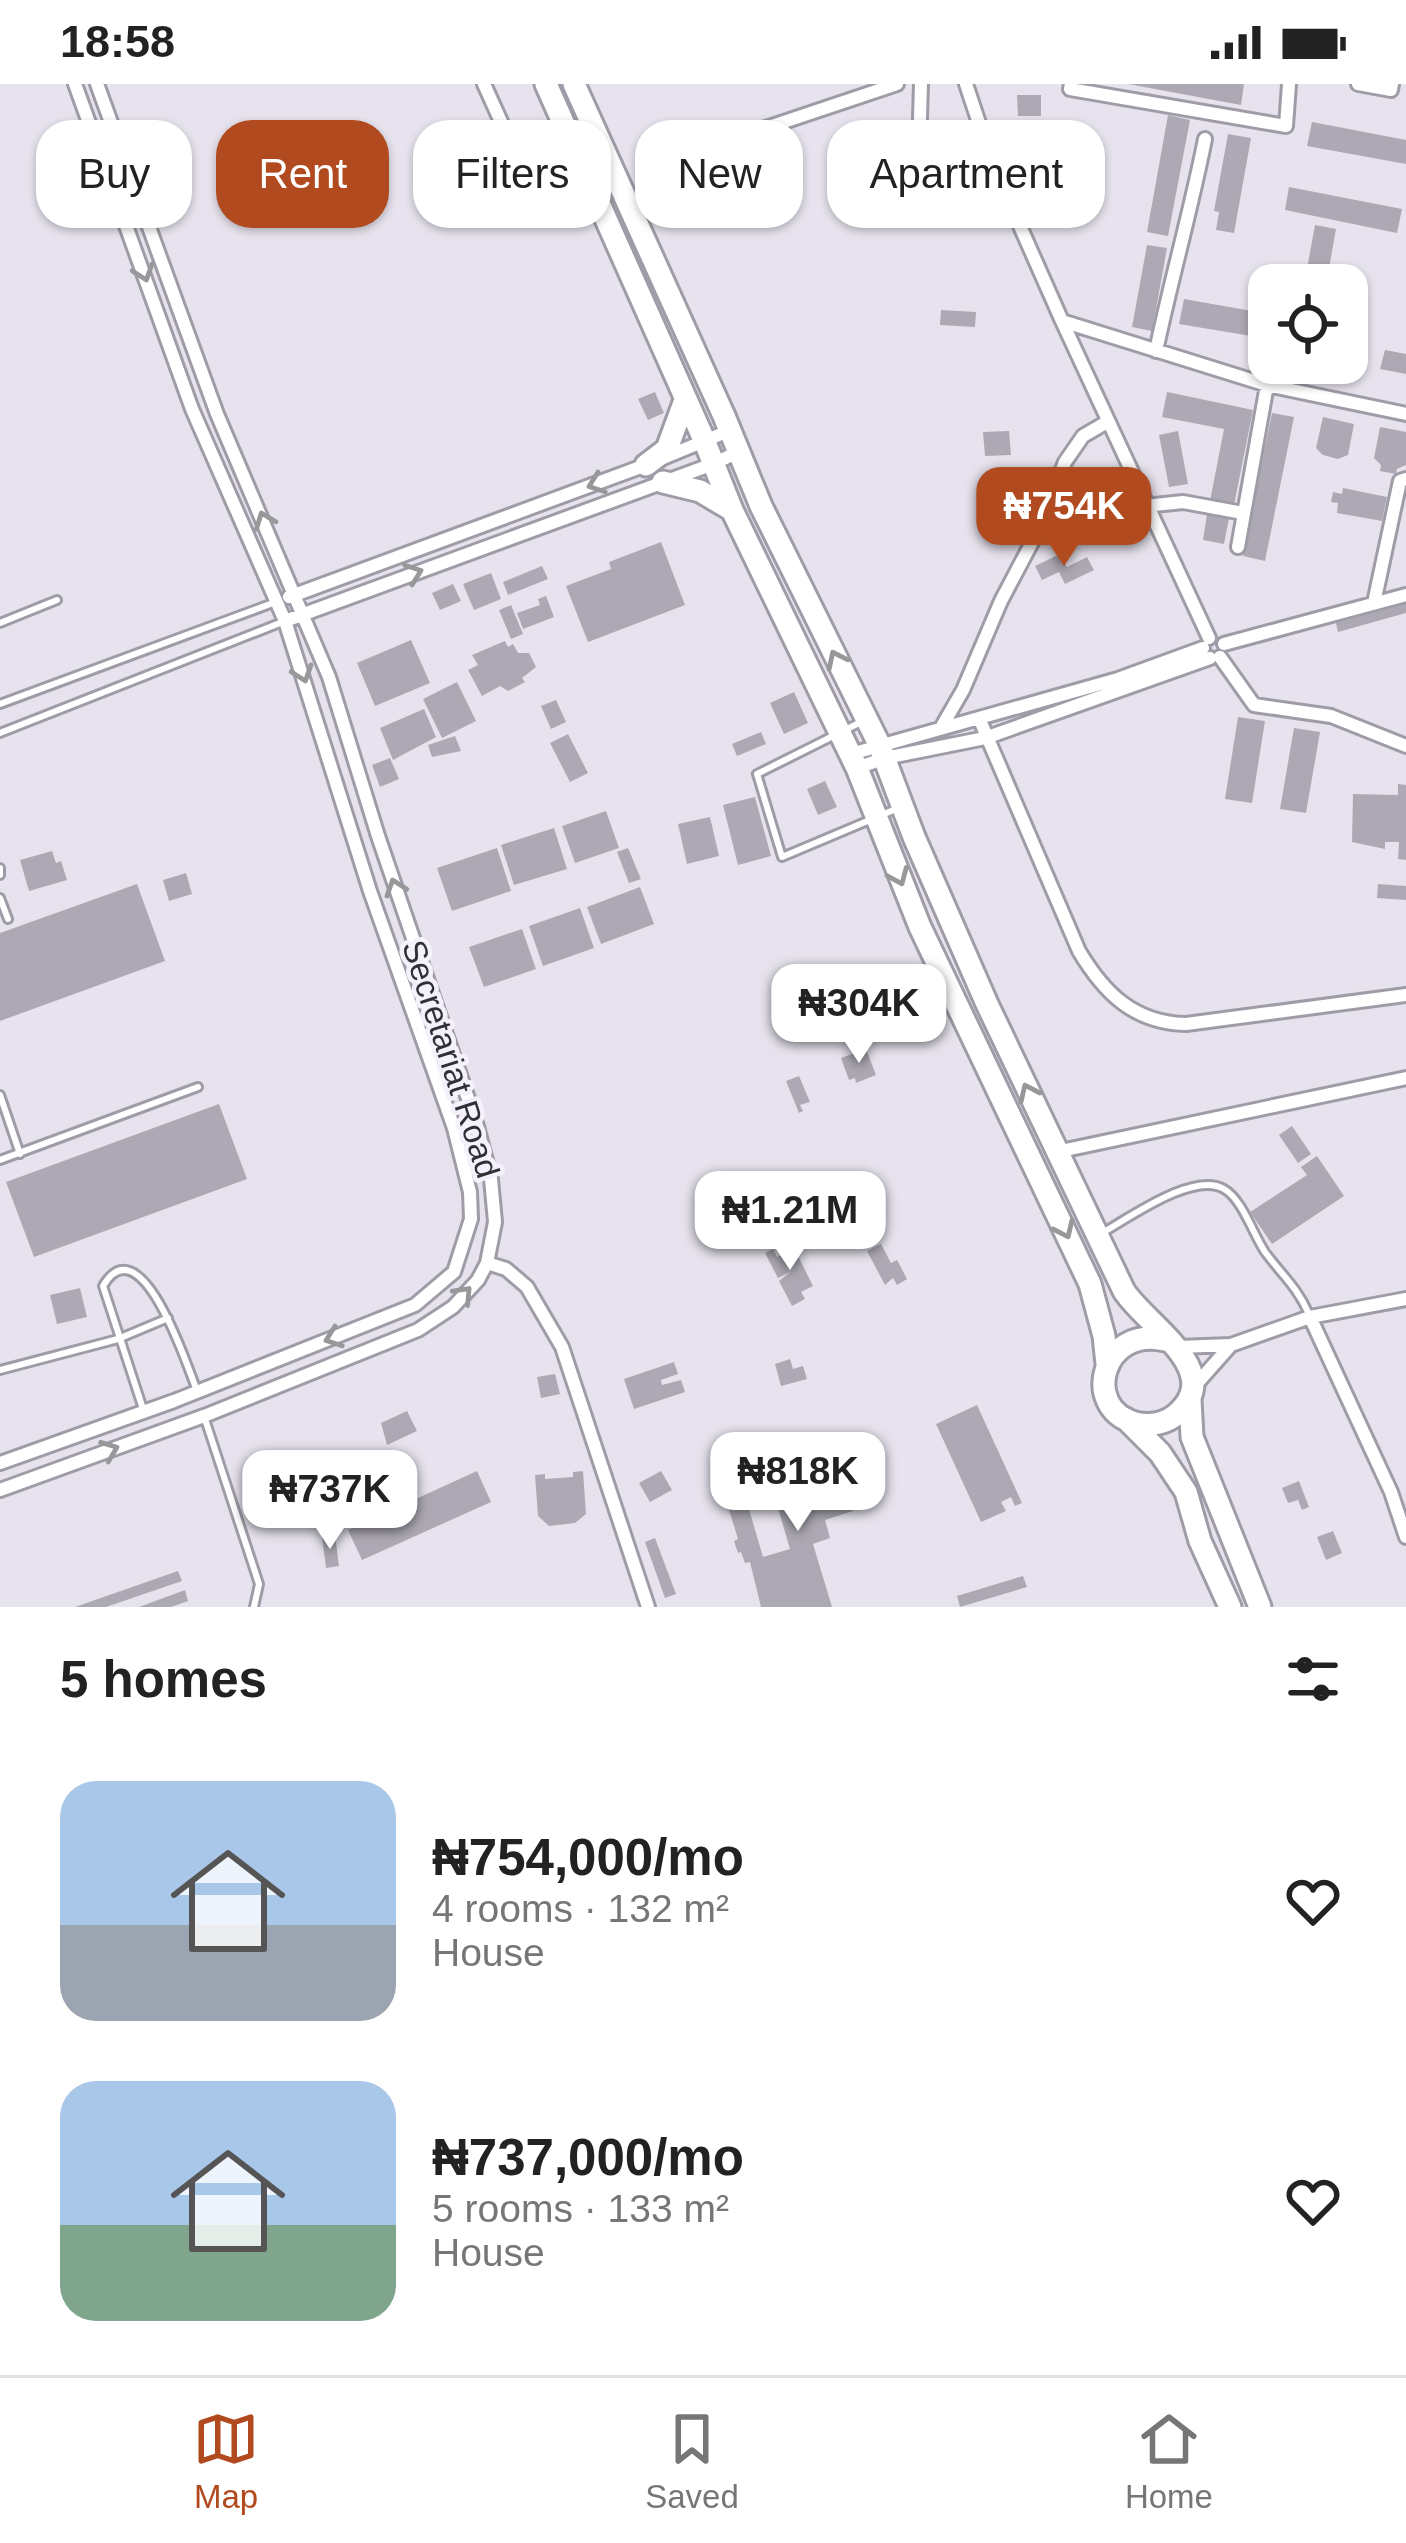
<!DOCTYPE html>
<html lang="en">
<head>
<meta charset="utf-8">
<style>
	body { margin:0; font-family:Arial,sans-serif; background:#f2f2f2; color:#222; height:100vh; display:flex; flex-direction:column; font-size:45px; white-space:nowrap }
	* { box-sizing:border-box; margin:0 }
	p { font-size:39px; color:#767676 }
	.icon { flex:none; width:66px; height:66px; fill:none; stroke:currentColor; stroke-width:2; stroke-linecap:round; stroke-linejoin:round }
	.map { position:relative; height:1523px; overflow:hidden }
	.details { display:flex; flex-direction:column; background:#fff; flex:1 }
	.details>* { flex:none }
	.hud { position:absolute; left:36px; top:36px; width:1335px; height:108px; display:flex; gap:24px }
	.buttons { position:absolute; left:1248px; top:180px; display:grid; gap:24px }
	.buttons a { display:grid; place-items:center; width:120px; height:120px; border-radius:24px; background:#fff; box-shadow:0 3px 9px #0004; font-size:60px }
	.price { position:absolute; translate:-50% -102px; padding:0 27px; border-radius:24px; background:#fff; color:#222; font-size:39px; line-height:78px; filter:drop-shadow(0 3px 6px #0008) }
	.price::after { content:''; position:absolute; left:50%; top:72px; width:36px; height:27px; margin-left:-18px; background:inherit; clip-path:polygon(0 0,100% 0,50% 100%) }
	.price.active { background:#b14b1f; color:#fff }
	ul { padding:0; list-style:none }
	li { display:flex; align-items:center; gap:36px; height:300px; padding:0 60px }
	li span { display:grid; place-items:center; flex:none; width:336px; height:240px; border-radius:36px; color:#555 }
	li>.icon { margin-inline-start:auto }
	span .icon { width:144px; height:144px; fill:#fffc; stroke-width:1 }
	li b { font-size:51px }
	h2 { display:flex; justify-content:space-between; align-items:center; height:144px; padding:0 60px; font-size:51px }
	.pill { padding:0 42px; border-radius:36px; background:#fff; box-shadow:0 3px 9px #0004; font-size:42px; line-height:108px }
	.pill.active { background:#b14b1f; color:#fff }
	.status { display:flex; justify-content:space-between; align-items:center; height:84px; padding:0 60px; background:#fff; direction:ltr }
	.status svg { height:33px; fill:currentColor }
	.tabs { display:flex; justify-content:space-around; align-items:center; height:168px; border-top:3px solid #e0e0e0; background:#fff; font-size:33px; color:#767676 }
	.tabs a { display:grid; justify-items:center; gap:6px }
	.tabs .active { color:#b14b1f }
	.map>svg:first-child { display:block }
</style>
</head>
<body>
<div class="status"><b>18:58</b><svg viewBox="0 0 49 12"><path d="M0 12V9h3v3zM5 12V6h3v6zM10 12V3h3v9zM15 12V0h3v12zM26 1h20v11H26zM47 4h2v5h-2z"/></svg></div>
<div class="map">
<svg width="1406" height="1523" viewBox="0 0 1406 1523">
	<rect width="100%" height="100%" fill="#e7e3ee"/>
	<path fill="#ada9b4" d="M 1128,0 L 1244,0 L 1241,21 Z
		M 1017,11 L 1041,11 L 1041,32 L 1018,32 Z
		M 1168,31 L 1190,36 L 1168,152 L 1147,148 Z
		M 1312,38 L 1406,56 L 1406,80 L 1307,62 Z
		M 1228,50 L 1251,54 L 1234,149 L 1216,146 L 1219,128 L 1214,127 Z
		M 1289,103 L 1402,125 L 1397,149 L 1285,126 Z
		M 1315,141 L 1336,145 L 1326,201 L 1304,201 Z
		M 1147,161 L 1167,164 L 1152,247 L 1132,243 Z
		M 1184,215 L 1269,230 L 1269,255 L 1179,240 Z
		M 941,226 L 976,228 L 975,243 L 940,241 Z
		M 1385,266 L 1406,270 L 1406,290 L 1380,285 Z
		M 655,308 L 664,329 L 648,336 L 638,315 Z
		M 1167,308 L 1253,326 L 1234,421 L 1210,417 L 1224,345 L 1162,333 Z
		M 1272,329 L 1294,333 L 1265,477 L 1243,472 Z
		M 1323,333 L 1354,340 L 1348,371 L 1338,375 L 1323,371 L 1316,364 Z
		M 1380,343 L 1406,348 L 1406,381 L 1397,385 L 1396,390 L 1380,387 L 1381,381 L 1374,374 Z
		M 1009,347 L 1011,371 L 985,372 L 983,348 Z
		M 1178,347 L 1188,400 L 1169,403 L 1159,351 Z
		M 1343,404 L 1387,413 L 1382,437 L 1337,429 L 1338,419 L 1331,418 L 1333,408 L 1342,410 Z
		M 1207,430 L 1229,434 L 1224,460 L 1203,456 Z
		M 661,458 L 685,521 L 588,558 L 566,502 L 611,485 L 609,478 Z
		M 1060,470 L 1067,483 L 1087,473 L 1094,486 L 1065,500 L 1059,488 L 1042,496 L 1035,482 Z
		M 542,482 L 548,495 L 508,511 L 503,498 Z
		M 491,489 L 501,515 L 474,526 L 463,500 Z
		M 453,500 L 461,517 L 440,526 L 432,509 Z
		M 546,512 L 554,533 L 523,545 L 517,529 L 540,521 L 538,515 Z
		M 1406,520 L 1406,529 L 1338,548 L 1336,539 Z
		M 511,521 L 523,550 L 511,555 L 499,526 Z
		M 411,556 L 430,599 L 375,622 L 357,579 Z
		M 505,557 L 508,563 L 513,560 L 518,569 L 529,569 L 536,583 L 522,594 L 525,598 L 508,607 L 500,602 L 482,612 L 468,586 L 478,581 L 472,571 Z
		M 457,598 L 476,637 L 442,654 L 423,615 Z
		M 794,608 L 808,639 L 784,650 L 770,619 Z
		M 556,616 L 566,638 L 551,645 L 541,622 Z
		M 424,625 L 436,653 L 393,676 L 380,644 Z
		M 1238,633 L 1265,637 L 1252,719 L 1225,715 Z
		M 1294,644 L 1320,648 L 1306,729 L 1280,725 Z
		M 761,648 L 766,660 L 737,672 L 732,660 Z
		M 568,650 L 588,689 L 570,698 L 550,659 Z
		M 455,652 L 461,667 L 432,673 L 428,661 Z
		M 390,674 L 399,695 L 380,703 L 372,681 Z
		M 825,697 L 837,723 L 818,731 L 807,705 Z
		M 1398,700 L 1406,701 L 1406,776 L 1398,775 L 1399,758 L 1385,758 L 1385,765 L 1352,758 L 1353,710 L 1398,711 Z
		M 755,713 L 771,772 L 738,781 L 723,721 Z
		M 606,727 L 619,764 L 575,779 L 562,742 Z
		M 710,733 L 719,772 L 687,780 L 678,740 Z
		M 554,744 L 567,785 L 514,801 L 501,761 Z
		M 497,764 L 511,807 L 452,827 L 437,784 Z
		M 628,764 L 641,795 L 629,799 L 617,768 Z
		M 52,767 L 56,779 L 61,777 L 67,796 L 29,807 L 20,776 Z
		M 186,789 L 192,810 L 169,817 L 163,796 Z
		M 137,800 L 165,877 L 0,937 L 0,849 Z
		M 1378,800 L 1406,802 L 1406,816 L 1377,814 Z
		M 640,803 L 654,840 L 601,860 L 587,823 Z
		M 580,824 L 594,864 L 543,882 L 529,842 Z
		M 522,845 L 536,885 L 484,903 L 469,863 Z
		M 866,965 L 876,991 L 856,999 L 855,994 L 849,996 L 841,974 Z
		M 799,992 L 810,1018 L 800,1021 L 803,1027 L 799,1029 L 786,997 Z
		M 219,1020 L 247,1095 L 34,1173 L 6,1098 Z
		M 1292,1042 L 1311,1070 L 1298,1079 L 1279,1051 Z
		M 1317,1072 L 1344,1112 L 1272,1160 L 1250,1128 L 1307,1091 L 1301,1083 Z
		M 790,1156 L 813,1202 L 801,1208 L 805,1215 L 792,1222 L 779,1197 L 790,1188 L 778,1194 L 765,1169 L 773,1165 L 777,1173 L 781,1171 L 776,1163 L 781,1161 L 786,1170 L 789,1168 L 784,1160 Z
		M 881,1160 L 891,1179 L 897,1176 L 907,1195 L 897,1201 L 893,1194 L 885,1201 L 867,1167 Z
		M 80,1204 L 87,1233 L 57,1240 L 50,1211 Z
		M 790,1275 L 793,1285 L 803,1282 L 807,1295 L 781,1302 L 775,1280 Z
		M 674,1278 L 678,1290 L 661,1296 L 662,1301 L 681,1296 L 685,1308 L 634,1325 L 624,1295 Z
		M 555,1290 L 560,1310 L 541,1314 L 537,1293 Z
		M 977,1321 L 1022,1419 L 1015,1422 L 1011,1413 L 1001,1418 L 1006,1427 L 981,1438 L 936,1340 Z
		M 407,1327 L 417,1347 L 387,1361 L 381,1339 Z
		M 857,1375 L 871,1422 L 860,1425 L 857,1418 L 851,1420 L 853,1427 L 825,1436 L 830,1454 L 813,1460 L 832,1523 L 761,1523 L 750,1478 L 745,1479 L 741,1468 L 738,1469 L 734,1457 L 738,1455 L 725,1413 L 744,1408 L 763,1473 L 790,1465 L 771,1400 Z
		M 477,1387 L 491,1418 L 362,1476 L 348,1446 Z
		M 583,1387 L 586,1430 L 575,1439 L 549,1442 L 538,1432 L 535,1391 L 545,1390 L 545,1395 L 573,1393 L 573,1388 Z
		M 661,1387 L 672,1406 L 650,1418 L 639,1399 Z
		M 324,1397 L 334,1446 L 321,1449 L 310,1400 Z
		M 1299,1397 L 1309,1423 L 1302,1426 L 1298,1416 L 1288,1419 L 1282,1404 Z
		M 1333,1447 L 1342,1469 L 1326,1476 L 1317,1453 Z
		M 335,1451 L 339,1482 L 326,1484 L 322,1453 Z
		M 655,1454 L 676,1510 L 665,1514 L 645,1458 Z
		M 178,1487 L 182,1497 L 106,1523 L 75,1523 Z
		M 1023,1492 L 1027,1503 L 960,1523 L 957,1512 Z
		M 185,1506 L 188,1517 L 171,1523 L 139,1523 Z"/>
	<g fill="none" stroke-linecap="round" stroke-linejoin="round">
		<g stroke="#a09ca7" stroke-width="12">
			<path id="lane" d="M 0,539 L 57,516
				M 0,620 L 273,519
				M 863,637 L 757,690 L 782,773 L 896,725
				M 0,649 L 285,537
				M 0,784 L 0,791
				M 0,814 L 8,835
				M 0,1011 L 20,1070
				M 0,1076 L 198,1003
				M 1102,1149 C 1129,1134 1194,1087 1224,1105 C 1242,1115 1253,1150 1265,1168 C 1282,1191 1297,1203 1309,1230
				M 0,1286 L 118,1255 L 168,1234
				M 143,1325 L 103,1202 C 141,1138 188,1284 197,1307
				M 204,1332 L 259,1500 L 254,1523"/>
		</g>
		<g stroke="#a09ca7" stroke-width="18">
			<path id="street" d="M 484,0 L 535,113 L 586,89
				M 966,0 L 993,81 L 1062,237 L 1267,301 L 1406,330
				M 1071,0 L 1070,5 L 1286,42 L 1289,0
				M 1358,0 L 1391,6 L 1392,0
				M 919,67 L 921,0
				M 685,71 L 897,0
				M 1062,237 L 1209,554
				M 1156,267 C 1171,196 1191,126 1205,55
				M 1145,422 L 1183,418 L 1243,429
				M 1238,463 L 1267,301
				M 289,513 L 646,381 L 731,346
				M 1374,519 L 1400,397 L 1406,395
				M 285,537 L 713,380 L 740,367
				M 1224,560 L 1406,511
				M 1220,573 L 1254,621 L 1331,632 L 1406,662
				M 979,634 L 1079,867 C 1104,909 1134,939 1186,940 L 1406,911
				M 941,644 L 963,606 L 1001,517 L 1040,443 L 1065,378 L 1083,352 L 1107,338
				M 851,670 L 1118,595 L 1203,564
				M 857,684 L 885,674 L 985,654 L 1210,574
				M 1056,1068 L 1406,994
				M 487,1179 L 506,1185 L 527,1203 L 562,1263 L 648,1523
				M 1310,1233 L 1391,1408 L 1406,1453
				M 1178,1263 L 1231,1261 L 1310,1233 L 1406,1215
				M 1192,1305 L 1231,1261
				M 0,1379 L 174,1317 L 415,1221 L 454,1188 L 471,1135 L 470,1108 L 454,1044 L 370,807 L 285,537 L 192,325 L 75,0
				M 0,1406 L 204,1332 L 418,1246 L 453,1223 L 478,1196 L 487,1179 L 495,1138 L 491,1095 L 475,1035 L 378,752 L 329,593 L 217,330 L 97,0"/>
		</g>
		<g stroke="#a09ca7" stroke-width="27">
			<path id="highway" d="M 546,0 L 705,358 L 732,426 L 857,684 L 920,843 L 1090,1200 L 1104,1252 L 1107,1280
				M 574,0 L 724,332 L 761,422 L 879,660 L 914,753 L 987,920 L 1124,1207 C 1146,1241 1224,1285 1179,1328 C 1168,1339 1151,1343 1135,1339 C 1080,1323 1103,1241 1165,1256
				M 646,381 L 667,365 L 685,316
				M 663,398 L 700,407 L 732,426
				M 1190,1316 L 1192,1353 L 1260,1523
				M 1126,1335 L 1160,1369 L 1186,1408 L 1200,1457 L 1230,1523"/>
		</g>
		<use href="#lane" stroke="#fff" stroke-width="6"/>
		<use href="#street" stroke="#fff" stroke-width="12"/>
		<use href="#highway" stroke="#fff" stroke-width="21"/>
	</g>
	<defs><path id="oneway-chevron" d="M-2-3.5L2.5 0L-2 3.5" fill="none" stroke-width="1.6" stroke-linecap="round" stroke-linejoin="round" transform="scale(3)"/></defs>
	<g stroke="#989799">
		<use href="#oneway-chevron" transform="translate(144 189) rotate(71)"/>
		<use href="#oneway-chevron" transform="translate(596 400) rotate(160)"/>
		<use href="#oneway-chevron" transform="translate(264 436) rotate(-111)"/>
		<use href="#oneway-chevron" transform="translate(414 489) rotate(-20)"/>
		<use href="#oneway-chevron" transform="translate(836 575) rotate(-116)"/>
		<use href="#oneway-chevron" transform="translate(303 590) rotate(71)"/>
		<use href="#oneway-chevron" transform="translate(899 793) rotate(67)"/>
		<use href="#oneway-chevron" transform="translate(395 803) rotate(-109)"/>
		<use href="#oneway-chevron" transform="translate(1028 1008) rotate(-115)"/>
		<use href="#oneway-chevron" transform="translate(1065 1146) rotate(65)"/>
		<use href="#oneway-chevron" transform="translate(464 1210) rotate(-47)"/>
		<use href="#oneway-chevron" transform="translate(333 1254) rotate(160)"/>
		<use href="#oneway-chevron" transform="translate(110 1366) rotate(-21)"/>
	</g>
	<g text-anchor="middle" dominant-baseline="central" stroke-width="9" stroke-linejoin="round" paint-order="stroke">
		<g font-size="33" fill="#302f33" stroke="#f4f0fc">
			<text transform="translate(451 975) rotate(72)">Secretariat Road</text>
		</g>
	</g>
</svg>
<div class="buttons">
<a><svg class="icon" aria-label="locate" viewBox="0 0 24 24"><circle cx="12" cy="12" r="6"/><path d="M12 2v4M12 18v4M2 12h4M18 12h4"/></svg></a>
</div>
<b class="price active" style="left:1064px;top:485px">₦754K</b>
<b class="price" style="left:859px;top:982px">₦304K</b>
<b class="price" style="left:790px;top:1189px">₦1.21M</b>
<b class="price" style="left:798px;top:1450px">₦818K</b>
<b class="price" style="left:330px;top:1468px">₦737K</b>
<div class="hud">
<a class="pill">Buy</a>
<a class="pill active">Rent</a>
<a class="pill">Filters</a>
<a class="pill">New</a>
<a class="pill">Apartment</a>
</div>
</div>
<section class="details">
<h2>5 homes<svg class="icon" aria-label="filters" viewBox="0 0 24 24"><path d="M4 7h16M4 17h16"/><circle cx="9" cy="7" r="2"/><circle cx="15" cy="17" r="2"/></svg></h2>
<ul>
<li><span style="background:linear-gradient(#a9c7e8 60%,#9aa5b1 0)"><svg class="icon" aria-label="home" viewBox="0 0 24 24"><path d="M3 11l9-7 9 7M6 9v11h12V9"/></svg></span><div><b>₦754,000/mo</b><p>4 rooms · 132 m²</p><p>House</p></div><svg class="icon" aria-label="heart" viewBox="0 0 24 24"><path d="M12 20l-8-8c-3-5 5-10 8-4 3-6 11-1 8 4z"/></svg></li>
<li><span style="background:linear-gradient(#a9c7e8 60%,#7fa58c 0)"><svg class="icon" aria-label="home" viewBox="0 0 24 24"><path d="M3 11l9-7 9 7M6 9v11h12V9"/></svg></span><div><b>₦737,000/mo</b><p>5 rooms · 133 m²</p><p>House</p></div><svg class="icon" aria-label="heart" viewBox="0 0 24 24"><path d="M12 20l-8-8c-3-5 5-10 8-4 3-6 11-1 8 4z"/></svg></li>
</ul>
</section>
<nav class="tabs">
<a class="active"><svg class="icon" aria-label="map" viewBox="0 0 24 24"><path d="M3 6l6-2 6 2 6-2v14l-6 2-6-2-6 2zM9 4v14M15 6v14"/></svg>Map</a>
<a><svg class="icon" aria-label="saved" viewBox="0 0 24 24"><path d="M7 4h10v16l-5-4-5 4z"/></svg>Saved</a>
<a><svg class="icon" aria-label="home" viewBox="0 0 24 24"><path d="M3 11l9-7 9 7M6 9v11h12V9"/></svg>Home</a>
</nav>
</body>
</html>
